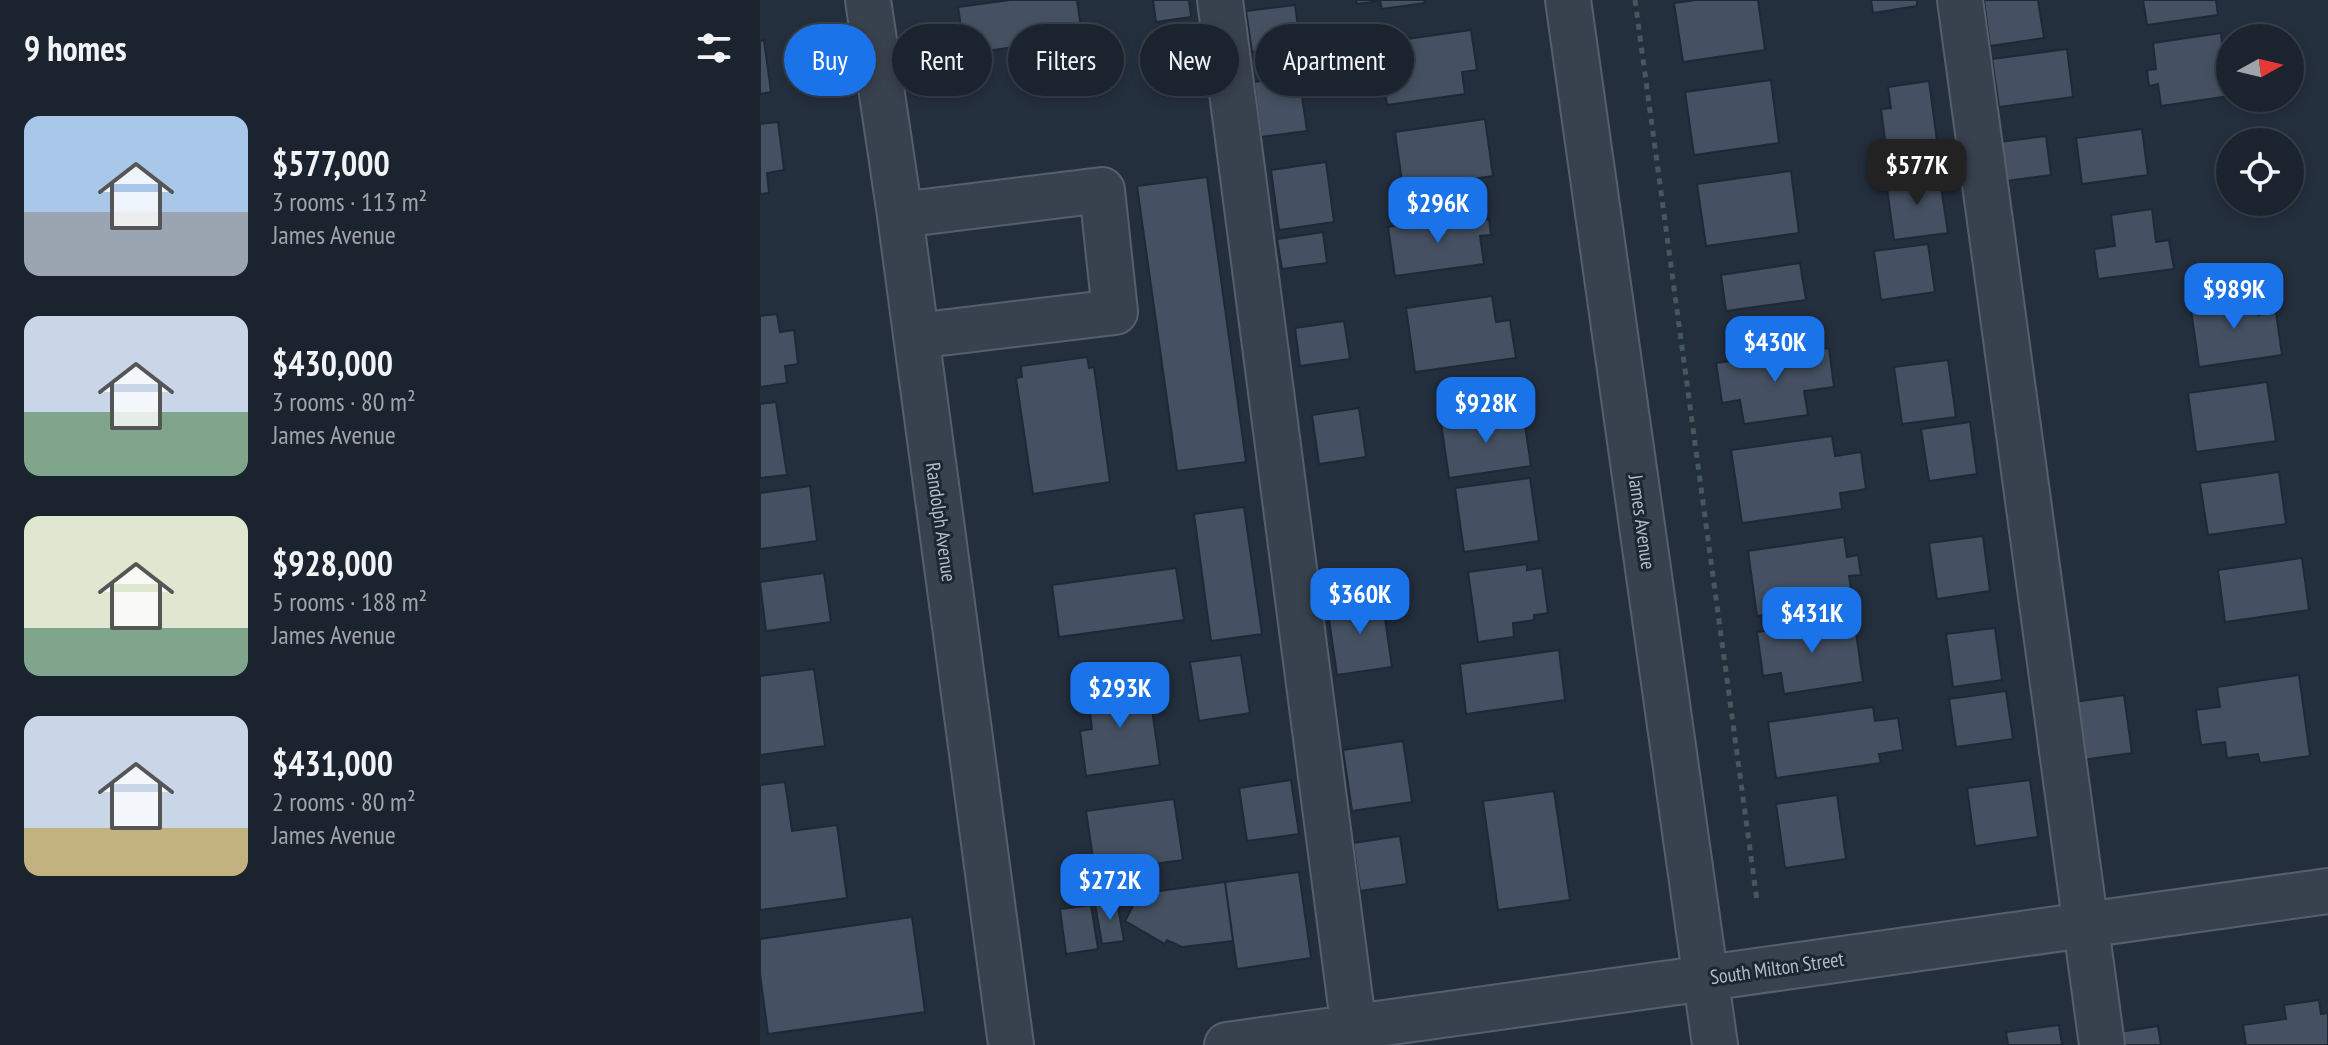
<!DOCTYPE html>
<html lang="en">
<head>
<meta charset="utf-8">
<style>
	body { margin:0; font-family:"PT Sans Narrow",sans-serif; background:#242b36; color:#f1f3f6; height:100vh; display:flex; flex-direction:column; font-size:30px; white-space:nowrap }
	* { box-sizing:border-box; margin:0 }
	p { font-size:26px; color:#a0a4aa }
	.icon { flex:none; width:44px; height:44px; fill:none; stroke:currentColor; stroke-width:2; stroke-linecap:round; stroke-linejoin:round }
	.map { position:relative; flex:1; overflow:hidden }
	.side { display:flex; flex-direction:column; background:#1b232e; width:760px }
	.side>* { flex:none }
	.hud { position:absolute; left:24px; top:24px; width:760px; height:72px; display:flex; gap:16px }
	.needle { width:52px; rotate:82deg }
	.controls { position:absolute; left:1456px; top:24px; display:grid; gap:16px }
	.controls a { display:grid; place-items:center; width:88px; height:88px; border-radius:50%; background:#1b232e; box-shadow:0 4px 12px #0003,0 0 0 2px #39404a; font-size:40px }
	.price { position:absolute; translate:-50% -68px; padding:0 18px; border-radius:16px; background:#1a73e8; color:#fff; font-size:26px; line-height:52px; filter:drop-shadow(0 2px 4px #0008) }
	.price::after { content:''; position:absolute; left:50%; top:48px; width:24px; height:18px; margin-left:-12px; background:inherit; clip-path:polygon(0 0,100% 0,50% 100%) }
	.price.selected { background:#222; color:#fff }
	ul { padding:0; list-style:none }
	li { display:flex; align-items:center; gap:24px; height:200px; padding:0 24px }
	li span { display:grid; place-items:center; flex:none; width:224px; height:160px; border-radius:16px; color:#555 }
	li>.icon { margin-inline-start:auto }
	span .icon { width:96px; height:96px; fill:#fffc; stroke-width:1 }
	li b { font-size:34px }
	h2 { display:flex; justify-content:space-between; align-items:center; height:96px; padding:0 24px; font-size:34px }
	.pill { padding:0 28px; border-radius:36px; background:#1b232e; box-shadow:0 4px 12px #0003,0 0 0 2px #39404a; font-size:28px; line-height:72px }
	.pill.selected { background:#1a73e8; color:#fff }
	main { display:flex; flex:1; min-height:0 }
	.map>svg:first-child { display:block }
</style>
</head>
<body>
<main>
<section class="side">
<h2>9 homes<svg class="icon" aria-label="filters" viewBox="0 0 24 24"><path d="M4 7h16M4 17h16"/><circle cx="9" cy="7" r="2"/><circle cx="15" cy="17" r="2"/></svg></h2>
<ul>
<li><span style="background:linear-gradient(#a9c7e8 60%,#9aa5b1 0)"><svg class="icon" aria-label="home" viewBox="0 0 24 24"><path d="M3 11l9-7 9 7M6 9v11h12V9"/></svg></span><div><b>$577,000</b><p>3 rooms · 113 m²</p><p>James Avenue</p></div></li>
<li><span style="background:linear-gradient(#c9d6e8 60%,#7fa58c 0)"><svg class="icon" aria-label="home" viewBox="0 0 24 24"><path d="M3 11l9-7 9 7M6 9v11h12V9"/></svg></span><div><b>$430,000</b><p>3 rooms · 80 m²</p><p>James Avenue</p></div></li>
<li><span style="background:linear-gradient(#dfe7d0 70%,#7fa58c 0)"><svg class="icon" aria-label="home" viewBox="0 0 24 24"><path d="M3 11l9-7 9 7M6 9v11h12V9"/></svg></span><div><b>$928,000</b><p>5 rooms · 188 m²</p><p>James Avenue</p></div></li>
<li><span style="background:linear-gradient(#c9d6e8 70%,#c2b280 0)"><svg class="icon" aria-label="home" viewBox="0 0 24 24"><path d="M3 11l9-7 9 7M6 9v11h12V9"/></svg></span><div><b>$431,000</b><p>2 rooms · 80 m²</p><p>James Avenue</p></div></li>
</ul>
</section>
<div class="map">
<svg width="1568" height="1045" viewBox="0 0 1568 1045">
	<rect width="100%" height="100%" fill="#242f3e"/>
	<path fill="#455162" stroke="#1f2835" stroke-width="2" d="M 250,0 L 317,0 L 325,54 L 286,60 L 284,43 L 205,54 L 198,7 Z
		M 393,0 L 429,0 L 431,17 L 396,22 Z
		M 596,0 L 664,0 L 665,3 L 622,9 L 620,1 L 597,4 Z
		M 936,0 L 998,0 L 1005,50 L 923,62 L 914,3 Z
		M 1111,0 L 1157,0 L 1157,6 L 1113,13 Z
		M 1224,0 L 1278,0 L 1284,38 L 1230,46 Z
		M 1383,0 L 1456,0 L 1458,15 L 1387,25 Z
		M 535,5 L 541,46 L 492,52 L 486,11 Z
		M 711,30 L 717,70 L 702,72 L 705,94 L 627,105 L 624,85 L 613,86 L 610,65 L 621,63 L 618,43 Z
		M 1461,33 L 1463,53 L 1470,52 L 1470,96 L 1401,106 L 1398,84 L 1389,86 L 1387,70 L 1396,69 L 1393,43 Z
		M 4,40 L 11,92 L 0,94 L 0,41 Z
		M 1307,49 L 1313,97 L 1239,107 L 1232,59 Z
		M 539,75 L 547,131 L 501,137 L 494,82 Z
		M 1011,80 L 1019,143 L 934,155 L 925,92 Z
		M 1169,81 L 1178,148 L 1127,155 L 1121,109 L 1131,108 L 1128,87 Z
		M 725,119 L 733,176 L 643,189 L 635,132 Z
		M 18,122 L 24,170 L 7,173 L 9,193 L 0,194 L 0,124 Z
		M 1382,129 L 1388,175 L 1322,184 L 1316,138 Z
		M 1286,136 L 1291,175 L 1246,181 L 1240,142 Z
		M 566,162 L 574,222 L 519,230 L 511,170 Z
		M 1031,171 L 1039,233 L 946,246 L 937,184 Z
		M 1179,174 L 1188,233 L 1134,240 L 1126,181 Z
		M 447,177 L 486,462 L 417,471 L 377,186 Z
		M 1392,209 L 1396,242 L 1409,240 L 1414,269 L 1338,279 L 1334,249 L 1355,246 L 1351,215 Z
		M 717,214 L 718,220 L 729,219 L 731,235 L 720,236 L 724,264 L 635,276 L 628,227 Z
		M 563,232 L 567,263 L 522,269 L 517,239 Z
		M 1168,244 L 1175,292 L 1121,300 L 1114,251 Z
		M 1040,263 L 1046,300 L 966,311 L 961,275 Z
		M 1495,293 L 1498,315 L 1516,312 L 1522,355 L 1439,367 L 1430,302 Z
		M 732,296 L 736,322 L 750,320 L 756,358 L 655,372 L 646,308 Z
		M 17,314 L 20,332 L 34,330 L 38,364 L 25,366 L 27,383 L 0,387 L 0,316 Z
		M 584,321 L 590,359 L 540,366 L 535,328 Z
		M 1069,348 L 1074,387 L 1044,391 L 1048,415 L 984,424 L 980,400 L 962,403 L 956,363 Z
		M 327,357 L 329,368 L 334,367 L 350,482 L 273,494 L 256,378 L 262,377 L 261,366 Z
		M 1188,360 L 1196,417 L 1142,424 L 1134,367 Z
		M 1507,382 L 1516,441 L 1436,452 L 1428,393 Z
		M 16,402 L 27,475 L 0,478 L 0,404 Z
		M 599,408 L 606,457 L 559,464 L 552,415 Z
		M 763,412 L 771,466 L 689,478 L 681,423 Z
		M 1210,422 L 1217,474 L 1169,481 L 1161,429 Z
		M 1072,436 L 1075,456 L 1101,452 L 1106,489 L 1080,493 L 1082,509 L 982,523 L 971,450 Z
		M 1519,472 L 1526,524 L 1448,535 L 1440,483 Z
		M 770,478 L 779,541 L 704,552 L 695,488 Z
		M 50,486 L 57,541 L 0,549 L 0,493 Z
		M 484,507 L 502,634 L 451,641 L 434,514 Z
		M 1223,536 L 1230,591 L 1177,599 L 1169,543 Z
		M 1084,537 L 1087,557 L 1098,555 L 1101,575 L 1089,576 L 1093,602 L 997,616 L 988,551 Z
		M 1542,558 L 1549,610 L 1465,622 L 1458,570 Z
		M 767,564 L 767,570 L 782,568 L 788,613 L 774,615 L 774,620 L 753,623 L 754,637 L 718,642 L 708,572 Z
		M 416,568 L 424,620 L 299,637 L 292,585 Z
		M 64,573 L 71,622 L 6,631 L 0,582 Z
		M 622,598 L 632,667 L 577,675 L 567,606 Z
		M 1094,618 L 1103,682 L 1024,694 L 1021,673 L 1003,676 L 997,632 Z
		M 1235,628 L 1242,680 L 1193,687 L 1186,634 Z
		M 799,650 L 805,700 L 706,714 L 700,664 Z
		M 481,655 L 490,713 L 439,721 L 430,662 Z
		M 54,669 L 65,746 L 0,755 L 0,676 Z
		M 1539,675 L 1550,756 L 1500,763 L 1498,754 L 1467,758 L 1465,742 L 1441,745 L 1436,710 L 1460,707 L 1457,687 Z
		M 388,681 L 400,765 L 326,776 L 320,731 L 332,729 L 327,690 Z
		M 1246,691 L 1253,739 L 1196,747 L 1189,699 Z
		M 1364,695 L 1372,753 L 1322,760 L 1314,702 Z
		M 1113,707 L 1115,721 L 1138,718 L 1143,750 L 1119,754 L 1121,763 L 1016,778 L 1008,722 Z
		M 643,741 L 652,802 L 592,811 L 583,750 Z
		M 531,780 L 539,834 L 487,841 L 479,788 Z
		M 1270,780 L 1278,837 L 1215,846 L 1207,788 Z
		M 25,782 L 32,831 L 77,825 L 87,898 L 0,910 L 0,785 Z
		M 794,791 L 810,900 L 738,910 L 723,801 Z
		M 1077,795 L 1086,859 L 1025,868 L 1016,804 Z
		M 414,799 L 423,860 L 335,872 L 326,811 Z
		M 640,836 L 647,884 L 600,891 L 593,843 Z
		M 539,872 L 551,958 L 477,969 L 465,882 Z
		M 465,882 L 473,941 L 422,947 L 407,940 L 405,944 L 365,921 L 373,906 L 370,895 Z
		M 357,901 L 364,941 L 342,944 L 335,904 Z
		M 331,905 L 338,949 L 306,954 L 300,909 Z
		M 152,917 L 165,1012 L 8,1034 L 0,974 L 0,939 Z
		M 1559,1000 L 1561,1014 L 1568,1013 L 1568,1045 L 1486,1045 L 1483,1025 L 1526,1019 L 1524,1005 Z
		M 1299,1025 L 1302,1045 L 1248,1045 L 1246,1032 Z
		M 1398,1026 L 1401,1045 L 1360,1045 L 1359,1032 Z"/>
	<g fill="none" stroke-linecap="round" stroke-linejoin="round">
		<g stroke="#565f6c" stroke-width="48">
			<path id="minor" d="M 108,0 L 140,215 L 251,1045
				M 460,0 L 596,1045
				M 808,0 L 955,1045
				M 1200,0 L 1342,1045
				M 140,215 L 342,190 L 355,312 L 156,336
				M 467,1045 L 1568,891"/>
		</g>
		<path stroke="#44595c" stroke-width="5" stroke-dasharray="6 6" stroke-linecap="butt" d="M 875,0 L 997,901"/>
		<use href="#minor" stroke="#38414e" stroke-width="44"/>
	</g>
	<g text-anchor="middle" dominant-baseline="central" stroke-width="6" stroke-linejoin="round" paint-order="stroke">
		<g font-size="20" fill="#b4bcc9" stroke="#1d2633">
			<text transform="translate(181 522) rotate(82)">Randolph Avenue</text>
			<text transform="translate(882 522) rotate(82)">James Avenue</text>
			<text transform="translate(1017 968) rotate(-8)">South Milton Street</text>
		</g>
	</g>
</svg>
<div class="controls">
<a><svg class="needle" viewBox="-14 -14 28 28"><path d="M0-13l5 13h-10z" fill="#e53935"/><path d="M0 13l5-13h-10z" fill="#a0a4aa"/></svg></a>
<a><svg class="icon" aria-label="locate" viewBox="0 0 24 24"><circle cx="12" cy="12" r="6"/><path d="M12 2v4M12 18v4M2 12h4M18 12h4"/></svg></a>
</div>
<b class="price selected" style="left:1157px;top:207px">$577K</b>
<b class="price" style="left:678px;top:245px">$296K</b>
<b class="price" style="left:1474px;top:331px">$989K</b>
<b class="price" style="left:1015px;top:384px">$430K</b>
<b class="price" style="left:726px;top:445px">$928K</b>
<b class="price" style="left:600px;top:636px">$360K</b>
<b class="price" style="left:1052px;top:655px">$431K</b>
<b class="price" style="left:360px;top:730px">$293K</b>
<b class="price" style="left:350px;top:922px">$272K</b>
<div class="hud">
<a class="pill selected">Buy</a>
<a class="pill">Rent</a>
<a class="pill">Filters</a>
<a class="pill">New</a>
<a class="pill">Apartment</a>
</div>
</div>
</main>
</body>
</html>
